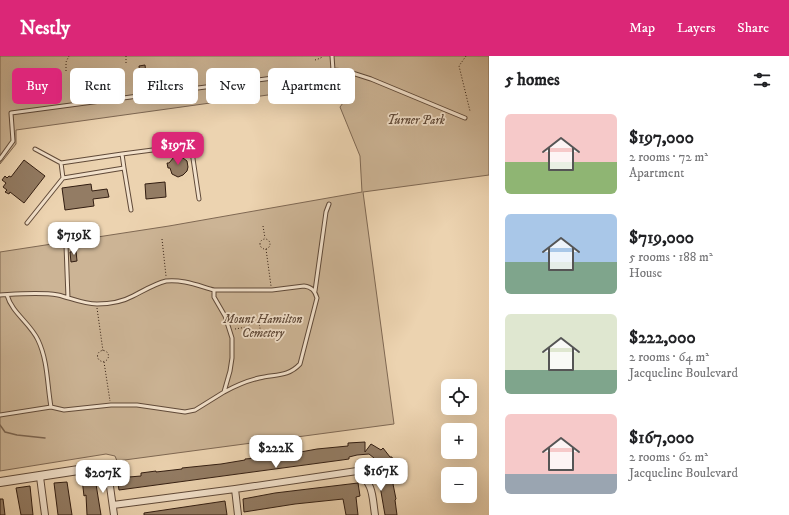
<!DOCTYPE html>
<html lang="en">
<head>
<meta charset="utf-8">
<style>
	body { margin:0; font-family:"IM FELL DW Pica",serif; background:#f6f6f6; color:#202124; height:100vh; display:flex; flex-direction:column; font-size:15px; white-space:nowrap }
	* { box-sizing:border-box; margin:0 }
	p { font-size:13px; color:#757577 }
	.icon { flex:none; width:22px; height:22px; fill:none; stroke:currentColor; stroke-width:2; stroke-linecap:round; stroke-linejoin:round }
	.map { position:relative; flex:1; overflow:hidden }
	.details { display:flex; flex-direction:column; background:#fff; width:300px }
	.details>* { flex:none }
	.guide { position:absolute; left:12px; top:12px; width:380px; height:36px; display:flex; gap:8px }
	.buttons { position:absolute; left:441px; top:323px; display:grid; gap:8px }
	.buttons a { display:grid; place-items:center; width:36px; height:36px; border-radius:6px; background:#fff; box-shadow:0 4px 16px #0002; font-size:20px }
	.price { position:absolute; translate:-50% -34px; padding:0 9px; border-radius:8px; background:#fff; color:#222; font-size:13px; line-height:26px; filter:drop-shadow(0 1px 2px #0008) }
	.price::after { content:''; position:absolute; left:50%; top:24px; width:12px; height:9px; margin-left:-6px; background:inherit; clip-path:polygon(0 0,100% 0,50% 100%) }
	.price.active { background:#db2777; color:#fff }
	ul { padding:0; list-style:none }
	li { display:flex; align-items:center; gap:12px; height:100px; padding:0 16px }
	li span { display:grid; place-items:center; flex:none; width:112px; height:80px; border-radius:6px; color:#555 }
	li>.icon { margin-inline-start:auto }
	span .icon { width:48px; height:48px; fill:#fffc; stroke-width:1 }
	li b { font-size:17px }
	h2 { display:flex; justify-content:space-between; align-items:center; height:48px; padding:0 16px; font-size:17px }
	.chip { padding:0 14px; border-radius:6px; background:#fff; box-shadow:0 4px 16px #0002; font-size:14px; line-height:36px }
	.chip.active { background:#db2777; color:#fff }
	header { display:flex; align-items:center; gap:24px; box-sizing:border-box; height:56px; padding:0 20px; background:#db2777; color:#fff }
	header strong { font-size:19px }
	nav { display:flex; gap:22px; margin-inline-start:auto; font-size:14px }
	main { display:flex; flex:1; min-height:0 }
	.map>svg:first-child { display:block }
</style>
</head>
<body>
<header>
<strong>Nestly</strong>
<nav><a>Map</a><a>Layers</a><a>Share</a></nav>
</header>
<main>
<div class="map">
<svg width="489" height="459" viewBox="0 0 489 459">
	<rect width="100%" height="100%" fill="#ecd3b0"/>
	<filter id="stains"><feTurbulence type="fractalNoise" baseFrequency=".005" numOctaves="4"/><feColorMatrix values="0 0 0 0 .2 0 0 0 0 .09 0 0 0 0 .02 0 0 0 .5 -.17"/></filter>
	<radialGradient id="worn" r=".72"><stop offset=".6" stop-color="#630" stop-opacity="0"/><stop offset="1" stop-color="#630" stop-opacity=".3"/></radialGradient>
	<path fill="#ccb495" stroke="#7f6853" d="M 0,0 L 489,0 L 489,119 L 363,136 L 394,368 L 117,405 L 115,400 L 106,398 L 0,415 L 0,196 L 169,170 L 362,136 L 360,100 L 340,51 L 354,32 L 347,28 L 16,74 L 16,88 L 0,108 Z"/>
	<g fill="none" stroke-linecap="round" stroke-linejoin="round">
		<path stroke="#7c6550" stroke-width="1.5" d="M 0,369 L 5,376 L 17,379 L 45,382"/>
	</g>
	<path fill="#937c64" stroke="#321d11" d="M 145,9 L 146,18 L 140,19 L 139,10 Z
		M 178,100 L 183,102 L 187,105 L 188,111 L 187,115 L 183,119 L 178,121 L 172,118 L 170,112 L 168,112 L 167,107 L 169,107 L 174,101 Z
		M 24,104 L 45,120 L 24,147 L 10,136 L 9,138 L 5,136 L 7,134 L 3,131 L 6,127 L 2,124 L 5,120 L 7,122 L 9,120 L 11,121 Z
		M 165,126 L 166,141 L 146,143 L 145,128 Z
		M 91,128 L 92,135 L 107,133 L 109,141 L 93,143 L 94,150 L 65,154 L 62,132 Z
		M 76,195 L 77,205 L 71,206 L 70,196 Z
		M 365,386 L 365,396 L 371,388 L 381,394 L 383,392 L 390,401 L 392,401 L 394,408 L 392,408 L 395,427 L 393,428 L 396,443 L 395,444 L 397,459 L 385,459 L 380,430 L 381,430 L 380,422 L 382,422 L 380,414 L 383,413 L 374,402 L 369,398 L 357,399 L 349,401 L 349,403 L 342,404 L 119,434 L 117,422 L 141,420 L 141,417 L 156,415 L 156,416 L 182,413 L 182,412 L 221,408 L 245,404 L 245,403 L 269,401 L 269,399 L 276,398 L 276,400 L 284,399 L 317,393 L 348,390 L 348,387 Z
		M 95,422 L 101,459 L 87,459 L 86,439 L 84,440 L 82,423 Z
		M 67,426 L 72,459 L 58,459 L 54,427 Z
		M 358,427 L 360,440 L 356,441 L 358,459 L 346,459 L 343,443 L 295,448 L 244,456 L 243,443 L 275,437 Z
		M 30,430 L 33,459 L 21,459 L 16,432 Z
		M 0,443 L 3,443 L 5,459 L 0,459 Z
		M 225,445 L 227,459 L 144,459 L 144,457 Z"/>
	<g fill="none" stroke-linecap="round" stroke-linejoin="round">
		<g stroke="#604a39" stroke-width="5">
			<path id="service" d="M 332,0 L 333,14
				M 35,93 L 61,107
				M 122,98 L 191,89 L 199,143
				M 0,103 L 13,85 L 11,57 L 333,14 L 346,15 L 371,23 L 465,62
				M 63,122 L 61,107 L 122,98 L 124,112
				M 27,167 L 63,122 L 124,112 L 131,154
				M 66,189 L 68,242
				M 214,234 L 272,234 L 304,230 C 312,231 315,235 317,242 L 300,308 C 288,321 275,318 259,322 C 246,325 235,330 224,336
				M 315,235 L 326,156 L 329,148
				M 0,239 C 18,238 40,236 58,239 C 71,242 83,248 97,248 C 109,248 122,246 133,240 C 143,235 154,228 166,225 C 182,223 199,230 214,234 L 214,241 L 225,260 L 232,282 L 232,302 L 230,315 L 224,336 L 195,354 L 185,356 L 137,349 L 111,349 L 64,354 L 51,351 C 47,328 48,305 38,284 C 30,267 12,257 7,239
				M 0,359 L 51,351"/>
		</g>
		<g stroke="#604a39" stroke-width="8">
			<path id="minor" d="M 98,411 L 108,416 L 114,459
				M 40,421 L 45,459
				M 235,433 L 238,459
				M 113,449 L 235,433 L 357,415 C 374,429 372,439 375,459"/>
		</g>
		<g stroke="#604a39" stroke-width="10">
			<path id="tertiary" d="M 0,426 L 98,411"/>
		</g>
		<path stroke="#321d11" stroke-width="1" stroke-dasharray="1 2" stroke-linecap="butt" d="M 126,0 L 126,7
			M 466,0 L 459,10 L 470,55
			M 315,4 L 321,2 L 322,0
			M 66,15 L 66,6 L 69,0
			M 263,170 L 265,182
			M260 188a5 5 0 1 1 10 0a5 5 0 1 1-10 0Z
			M 162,183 L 166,220
			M 266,193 L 271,230
			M 97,252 L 103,295
			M248 272a6 6 0 1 1 12 0a6 6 0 1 1-12 0Z
			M 235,273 L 247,271
			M97.5 300a5.5 5.5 0 1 1 11 0a5.5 5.5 0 1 1-11 0Z
			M 104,306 L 110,345"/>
		<use href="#service" stroke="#f3e2cc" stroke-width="3"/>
		<use href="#minor" stroke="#f3e2cc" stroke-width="6"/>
		<use href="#tertiary" stroke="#f3e2cc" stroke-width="8"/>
	</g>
	<g text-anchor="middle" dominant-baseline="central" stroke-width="3.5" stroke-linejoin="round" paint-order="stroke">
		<g font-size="12" font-style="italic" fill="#604a39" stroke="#f3e2cc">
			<text x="416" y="64">Turner Park</text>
			<text x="263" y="263">Mount Hamilton<tspan x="263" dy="14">Cemetery</tspan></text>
		</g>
	</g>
	<rect width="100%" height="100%" filter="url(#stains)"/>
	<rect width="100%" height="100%" fill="url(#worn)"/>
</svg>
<div class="buttons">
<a><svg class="icon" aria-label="locate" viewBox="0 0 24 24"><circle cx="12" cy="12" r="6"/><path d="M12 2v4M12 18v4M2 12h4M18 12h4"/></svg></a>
<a>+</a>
<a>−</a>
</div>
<b class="price active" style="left:178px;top:110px">$197K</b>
<b class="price" style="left:74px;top:200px">$719K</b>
<b class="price" style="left:276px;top:413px">$222K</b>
<b class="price" style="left:381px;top:436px">$167K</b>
<b class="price" style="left:103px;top:438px">$207K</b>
<div class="guide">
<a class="chip active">Buy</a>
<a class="chip">Rent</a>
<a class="chip">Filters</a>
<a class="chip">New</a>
<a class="chip">Apartment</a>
</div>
</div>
<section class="details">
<h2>5 homes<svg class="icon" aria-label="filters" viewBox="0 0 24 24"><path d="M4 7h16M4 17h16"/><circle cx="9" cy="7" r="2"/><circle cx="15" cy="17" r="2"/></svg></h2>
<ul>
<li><span style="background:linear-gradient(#f6c9c9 60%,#8fb573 0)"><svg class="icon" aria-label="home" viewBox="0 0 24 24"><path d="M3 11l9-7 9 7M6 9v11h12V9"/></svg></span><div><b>$197,000</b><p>2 rooms · 72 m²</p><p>Apartment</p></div></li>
<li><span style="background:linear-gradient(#a9c7e8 60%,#7fa58c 0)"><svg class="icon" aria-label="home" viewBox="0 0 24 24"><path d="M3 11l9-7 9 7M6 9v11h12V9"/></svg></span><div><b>$719,000</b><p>5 rooms · 188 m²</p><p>House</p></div></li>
<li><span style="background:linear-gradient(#dfe7d0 70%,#7fa58c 0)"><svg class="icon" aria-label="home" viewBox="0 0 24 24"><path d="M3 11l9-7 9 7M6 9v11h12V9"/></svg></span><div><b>$222,000</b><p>2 rooms · 64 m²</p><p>Jacqueline Boulevard</p></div></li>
<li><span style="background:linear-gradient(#f6c9c9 75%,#9aa5b1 0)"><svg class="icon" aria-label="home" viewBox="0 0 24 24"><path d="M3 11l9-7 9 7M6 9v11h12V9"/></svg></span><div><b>$167,000</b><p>2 rooms · 62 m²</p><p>Jacqueline Boulevard</p></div></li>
</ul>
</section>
</main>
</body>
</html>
